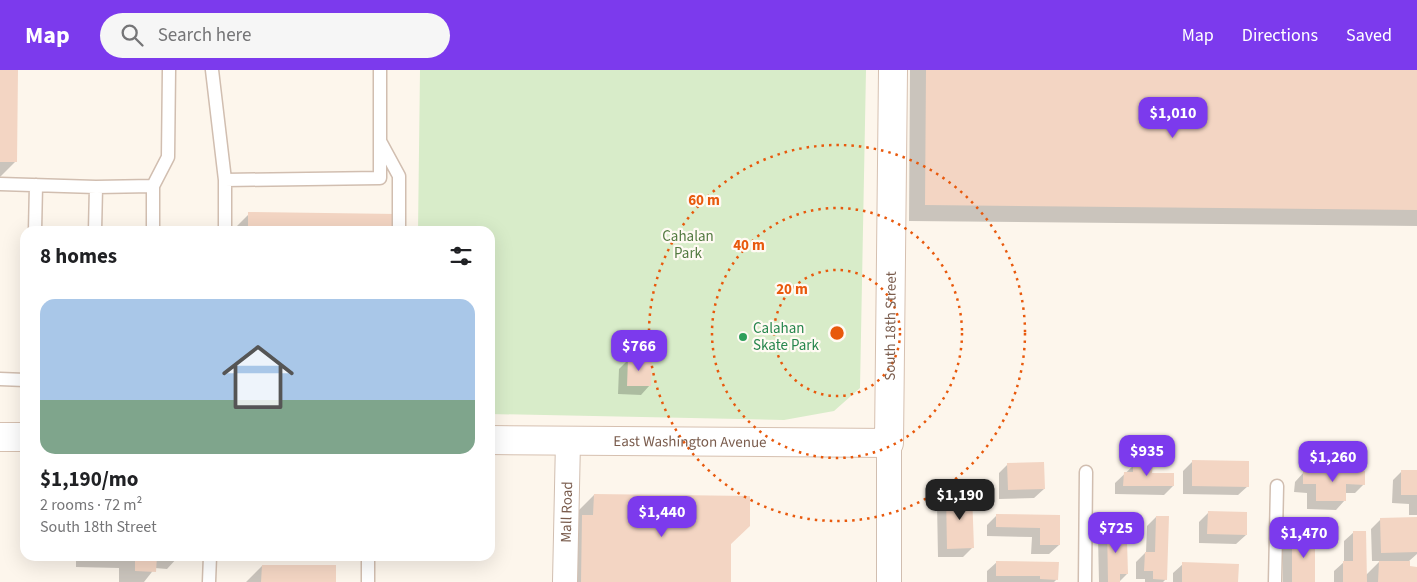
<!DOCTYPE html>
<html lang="en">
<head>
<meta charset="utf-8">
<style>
	body { margin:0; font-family:"Source Sans 3",sans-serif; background:#f6f6f6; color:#202124; height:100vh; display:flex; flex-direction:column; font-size:19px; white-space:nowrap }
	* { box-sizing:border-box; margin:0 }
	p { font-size:16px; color:#757577 }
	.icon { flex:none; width:28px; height:28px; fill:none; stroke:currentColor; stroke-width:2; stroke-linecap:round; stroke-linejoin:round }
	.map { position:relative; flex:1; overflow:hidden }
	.details { position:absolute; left:20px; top:156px; width:475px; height:335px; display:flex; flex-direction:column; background:#fff; border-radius:15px; box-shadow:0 5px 20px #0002 }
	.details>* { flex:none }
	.price { position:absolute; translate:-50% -42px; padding:0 11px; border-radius:10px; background:#7c3aed; color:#fff; font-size:16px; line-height:32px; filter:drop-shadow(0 1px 2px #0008) }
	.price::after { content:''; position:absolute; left:50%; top:30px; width:15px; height:11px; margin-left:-8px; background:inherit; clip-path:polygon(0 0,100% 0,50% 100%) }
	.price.current { background:#222; color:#fff }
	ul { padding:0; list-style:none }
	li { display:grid; align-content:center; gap:10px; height:265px; padding:0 20px }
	li span { display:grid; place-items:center; height:155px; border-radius:15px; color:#555 }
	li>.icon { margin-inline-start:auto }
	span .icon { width:90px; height:90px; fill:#fffc; stroke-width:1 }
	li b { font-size:21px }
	h2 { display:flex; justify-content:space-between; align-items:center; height:60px; padding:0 20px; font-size:21px }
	header { display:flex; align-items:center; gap:30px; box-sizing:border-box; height:70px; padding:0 25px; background:#7c3aed; color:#fff }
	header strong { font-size:24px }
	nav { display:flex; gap:28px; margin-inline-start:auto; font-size:18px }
	.search { width:350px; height:45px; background:#f6f6f6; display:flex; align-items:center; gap:12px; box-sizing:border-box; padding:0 18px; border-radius:28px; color:#757577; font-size:19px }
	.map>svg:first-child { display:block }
</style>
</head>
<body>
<header>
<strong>Map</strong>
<div class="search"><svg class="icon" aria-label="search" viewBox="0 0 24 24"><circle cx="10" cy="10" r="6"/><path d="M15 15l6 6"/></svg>Search here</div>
<nav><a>Map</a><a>Directions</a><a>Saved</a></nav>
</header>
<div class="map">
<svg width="1417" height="512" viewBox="0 0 1417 512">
	<rect width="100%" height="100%" fill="#fdf6ec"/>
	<path fill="#d8ecc9" d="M 420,0 L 866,0 L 860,318 L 834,341 L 784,350 L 490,344 L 490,161 L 418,161 Z"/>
	<path fill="#0003" d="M 0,0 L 16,0 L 16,91 L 0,107 Z
		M 910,0 L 1417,0 L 1417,156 L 909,151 Z
		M 249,144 L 395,146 L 394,161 L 232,161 Z
		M 628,290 L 650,315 L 641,325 L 618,324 L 619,299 Z
		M 1193,391 L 1248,416 L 1238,425 L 1183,424 L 1183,401 Z
		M 1008,394 L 1044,419 L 1034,428 L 999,429 L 999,403 Z
		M 1134,395 L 1151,404 L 1173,416 L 1164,425 L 1115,424 L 1115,413 Z
		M 1402,401 L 1417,401 L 1417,445 L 1409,445 L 1409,434 L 1392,433 L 1393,410 Z
		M 1304,402 L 1364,414 L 1355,423 L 1345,423 L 1345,430 L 1336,440 L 1307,439 L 1307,423 L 1294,422 L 1295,412 Z
		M 594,425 L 730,474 L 729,512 L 565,512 L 577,442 Z
		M 947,425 L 972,478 L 963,487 L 938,487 L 937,434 Z
		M 1209,442 L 1246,465 L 1236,474 L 1199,473 L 1199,452 Z
		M 997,445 L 1059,446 L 1059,475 L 1049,484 L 1031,484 L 1032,467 L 987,466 L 987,455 Z
		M 1156,447 L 1166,509 L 1163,512 L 1145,512 L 1145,509 L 1136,509 L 1136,492 L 1146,482 L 1147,456 Z
		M 1381,449 L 1417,449 L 1417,484 L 1409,491 L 1409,498 L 1417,498 L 1417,512 L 1334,512 L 1334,501 L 1344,492 L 1344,471 L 1354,462 L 1365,506 L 1380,491 L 1372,491 L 1371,459 Z
		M 1108,458 L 1120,473 L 1127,504 L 1119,512 L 1099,512 L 1098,467 Z
		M 1293,467 L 1314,512 L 1283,512 L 1283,477 Z
		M 76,486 L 179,486 L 167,499 L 155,498 L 144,512 L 119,512 L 119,498 L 76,497 Z
		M 997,492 L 1057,509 L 1054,512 L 987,512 L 987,501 Z
		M 1183,494 L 1237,512 L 1173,512 L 1173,503 Z
		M 262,496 L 334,512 L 246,512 Z"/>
	<path fill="#f3d5c3" d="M 0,0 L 18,0 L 17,92 L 0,92 Z
		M 926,0 L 1417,0 L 1417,140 L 925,135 Z
		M 248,142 L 396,144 L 396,161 L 248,161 Z
		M 628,288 L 652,289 L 651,316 L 627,316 Z
		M 1192,390 L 1249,391 L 1249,417 L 1192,416 Z
		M 1044,392 L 1045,419 L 1008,420 L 1007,393 Z
		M 1133,393 L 1153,394 L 1152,403 L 1174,403 L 1174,416 L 1123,416 L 1124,402 L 1133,402 Z
		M 1401,400 L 1417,400 L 1417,425 L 1401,425 Z
		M 1303,401 L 1365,401 L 1365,415 L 1346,414 L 1346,431 L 1316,431 L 1316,414 L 1303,414 Z
		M 972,423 L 974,478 L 947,479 L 946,424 Z
		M 594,424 L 750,426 L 750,456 L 731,474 L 731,512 L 581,512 L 582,445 L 593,445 Z
		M 1208,441 L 1247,442 L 1247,465 L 1207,464 Z
		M 996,444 L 1060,445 L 1060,475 L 1040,475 L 1040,458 L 996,457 Z
		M 1156,446 L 1169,446 L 1167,510 L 1153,509 L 1153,501 L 1144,501 L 1145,482 L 1155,482 Z
		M 1417,447 L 1417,482 L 1381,483 L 1380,448 Z
		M 1107,456 L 1121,456 L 1122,471 L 1127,471 L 1128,504 L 1120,504 L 1120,512 L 1108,512 Z
		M 1353,461 L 1366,461 L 1367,512 L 1343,512 L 1343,491 L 1353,491 Z
		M 1292,466 L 1315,466 L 1315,512 L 1292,512 Z
		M 135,486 L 157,486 L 156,502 L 135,501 Z
		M 996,491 L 1059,492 L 1058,510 L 1040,509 L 1040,506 L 996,506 Z
		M 1379,491 L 1410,491 L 1410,496 L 1417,497 L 1417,512 L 1378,512 Z
		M 1182,492 L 1239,494 L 1238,512 L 1182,512 Z
		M 262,495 L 336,495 L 336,512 L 261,512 Z"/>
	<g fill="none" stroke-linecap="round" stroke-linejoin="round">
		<g stroke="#d1beb0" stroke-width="15">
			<path id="lane" d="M 212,0 L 225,110 L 225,161
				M 380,71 L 399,106 L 399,161
				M 225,110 L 380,108 L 380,0
				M 0,114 L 96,117
				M 153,116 L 168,87 L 169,0
				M 35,161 L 36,115
				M 95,161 L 96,117 L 153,116 L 153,161
				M 0,309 L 25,310
				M 209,512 L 210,486
				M 368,512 L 368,486
				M 1085,512 L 1086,402
				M 1275,512 L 1277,416"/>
		</g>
		<g stroke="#d1beb0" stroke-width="26">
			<g id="street">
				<path d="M 889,373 L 889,512"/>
				<path id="s1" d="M 565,512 L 568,371"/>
			</g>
		</g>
		<g stroke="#d6c0b0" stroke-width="30">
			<g id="secondary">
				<path d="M 0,367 L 25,367"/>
				<path id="s2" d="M 490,370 L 889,373 L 893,0"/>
			</g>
		</g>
		<use href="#lane" stroke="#fff" stroke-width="12"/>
		<use href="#street" stroke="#fff" stroke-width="24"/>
		<use href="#secondary" stroke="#fff" stroke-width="28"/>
	</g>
	<g fill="none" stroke="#e8590c" stroke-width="2.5" stroke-dasharray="2.5 5">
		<circle cx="837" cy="263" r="63"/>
		<circle cx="837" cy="263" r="125"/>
		<circle cx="837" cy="263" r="188"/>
	</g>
	<circle fill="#2e9e5b" stroke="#fffaf3" stroke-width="2" cx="743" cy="267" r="5"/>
	<g text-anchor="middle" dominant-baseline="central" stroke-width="4.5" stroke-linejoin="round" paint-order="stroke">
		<g font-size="15" fill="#537a41" stroke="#fffaf3">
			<text x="688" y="166">Cahalan<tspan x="688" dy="17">Park</tspan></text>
		</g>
		<g font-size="15" fill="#7a5c4d" stroke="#fffaf3">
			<text stroke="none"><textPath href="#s2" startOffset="516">South 18th Street</textPath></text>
			<text stroke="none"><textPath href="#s2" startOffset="200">East Washington Avenue</textPath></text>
			<text stroke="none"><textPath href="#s1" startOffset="70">Mall Road</textPath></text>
		</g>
		<g font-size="15" fill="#27864d" stroke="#fffaf3" text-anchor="start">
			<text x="753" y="258">Calahan<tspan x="753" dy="17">Skate Park</tspan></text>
		</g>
	</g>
	<circle cx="837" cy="263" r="8" fill="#e8590c" stroke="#fffaf3" stroke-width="2.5"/>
	<g font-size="15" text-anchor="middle" font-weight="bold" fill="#e8590c" stroke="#fffaf3" stroke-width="4.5" stroke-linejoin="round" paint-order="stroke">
		<text x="704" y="135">60 m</text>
		<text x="749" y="180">40 m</text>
		<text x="792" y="224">20 m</text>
	</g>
</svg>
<b class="price" style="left:1173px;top:69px">$1,010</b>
<b class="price" style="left:639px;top:302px">$766</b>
<b class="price" style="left:1147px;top:407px">$935</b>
<b class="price" style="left:1333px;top:413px">$1,260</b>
<b class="price current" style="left:960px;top:451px">$1,190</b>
<b class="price" style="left:662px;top:468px">$1,440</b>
<b class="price" style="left:1116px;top:484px">$725</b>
<b class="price" style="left:1304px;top:489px">$1,470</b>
<section class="details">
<h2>8 homes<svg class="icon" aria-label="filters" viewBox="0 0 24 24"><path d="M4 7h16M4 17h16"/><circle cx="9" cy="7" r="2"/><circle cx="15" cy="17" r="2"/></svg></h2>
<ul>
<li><span style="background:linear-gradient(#a9c7e8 65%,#7fa58c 0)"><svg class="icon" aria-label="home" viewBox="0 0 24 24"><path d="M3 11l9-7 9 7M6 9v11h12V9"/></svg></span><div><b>$1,190/mo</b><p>2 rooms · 72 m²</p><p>South 18th Street</p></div></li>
</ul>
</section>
</div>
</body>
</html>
